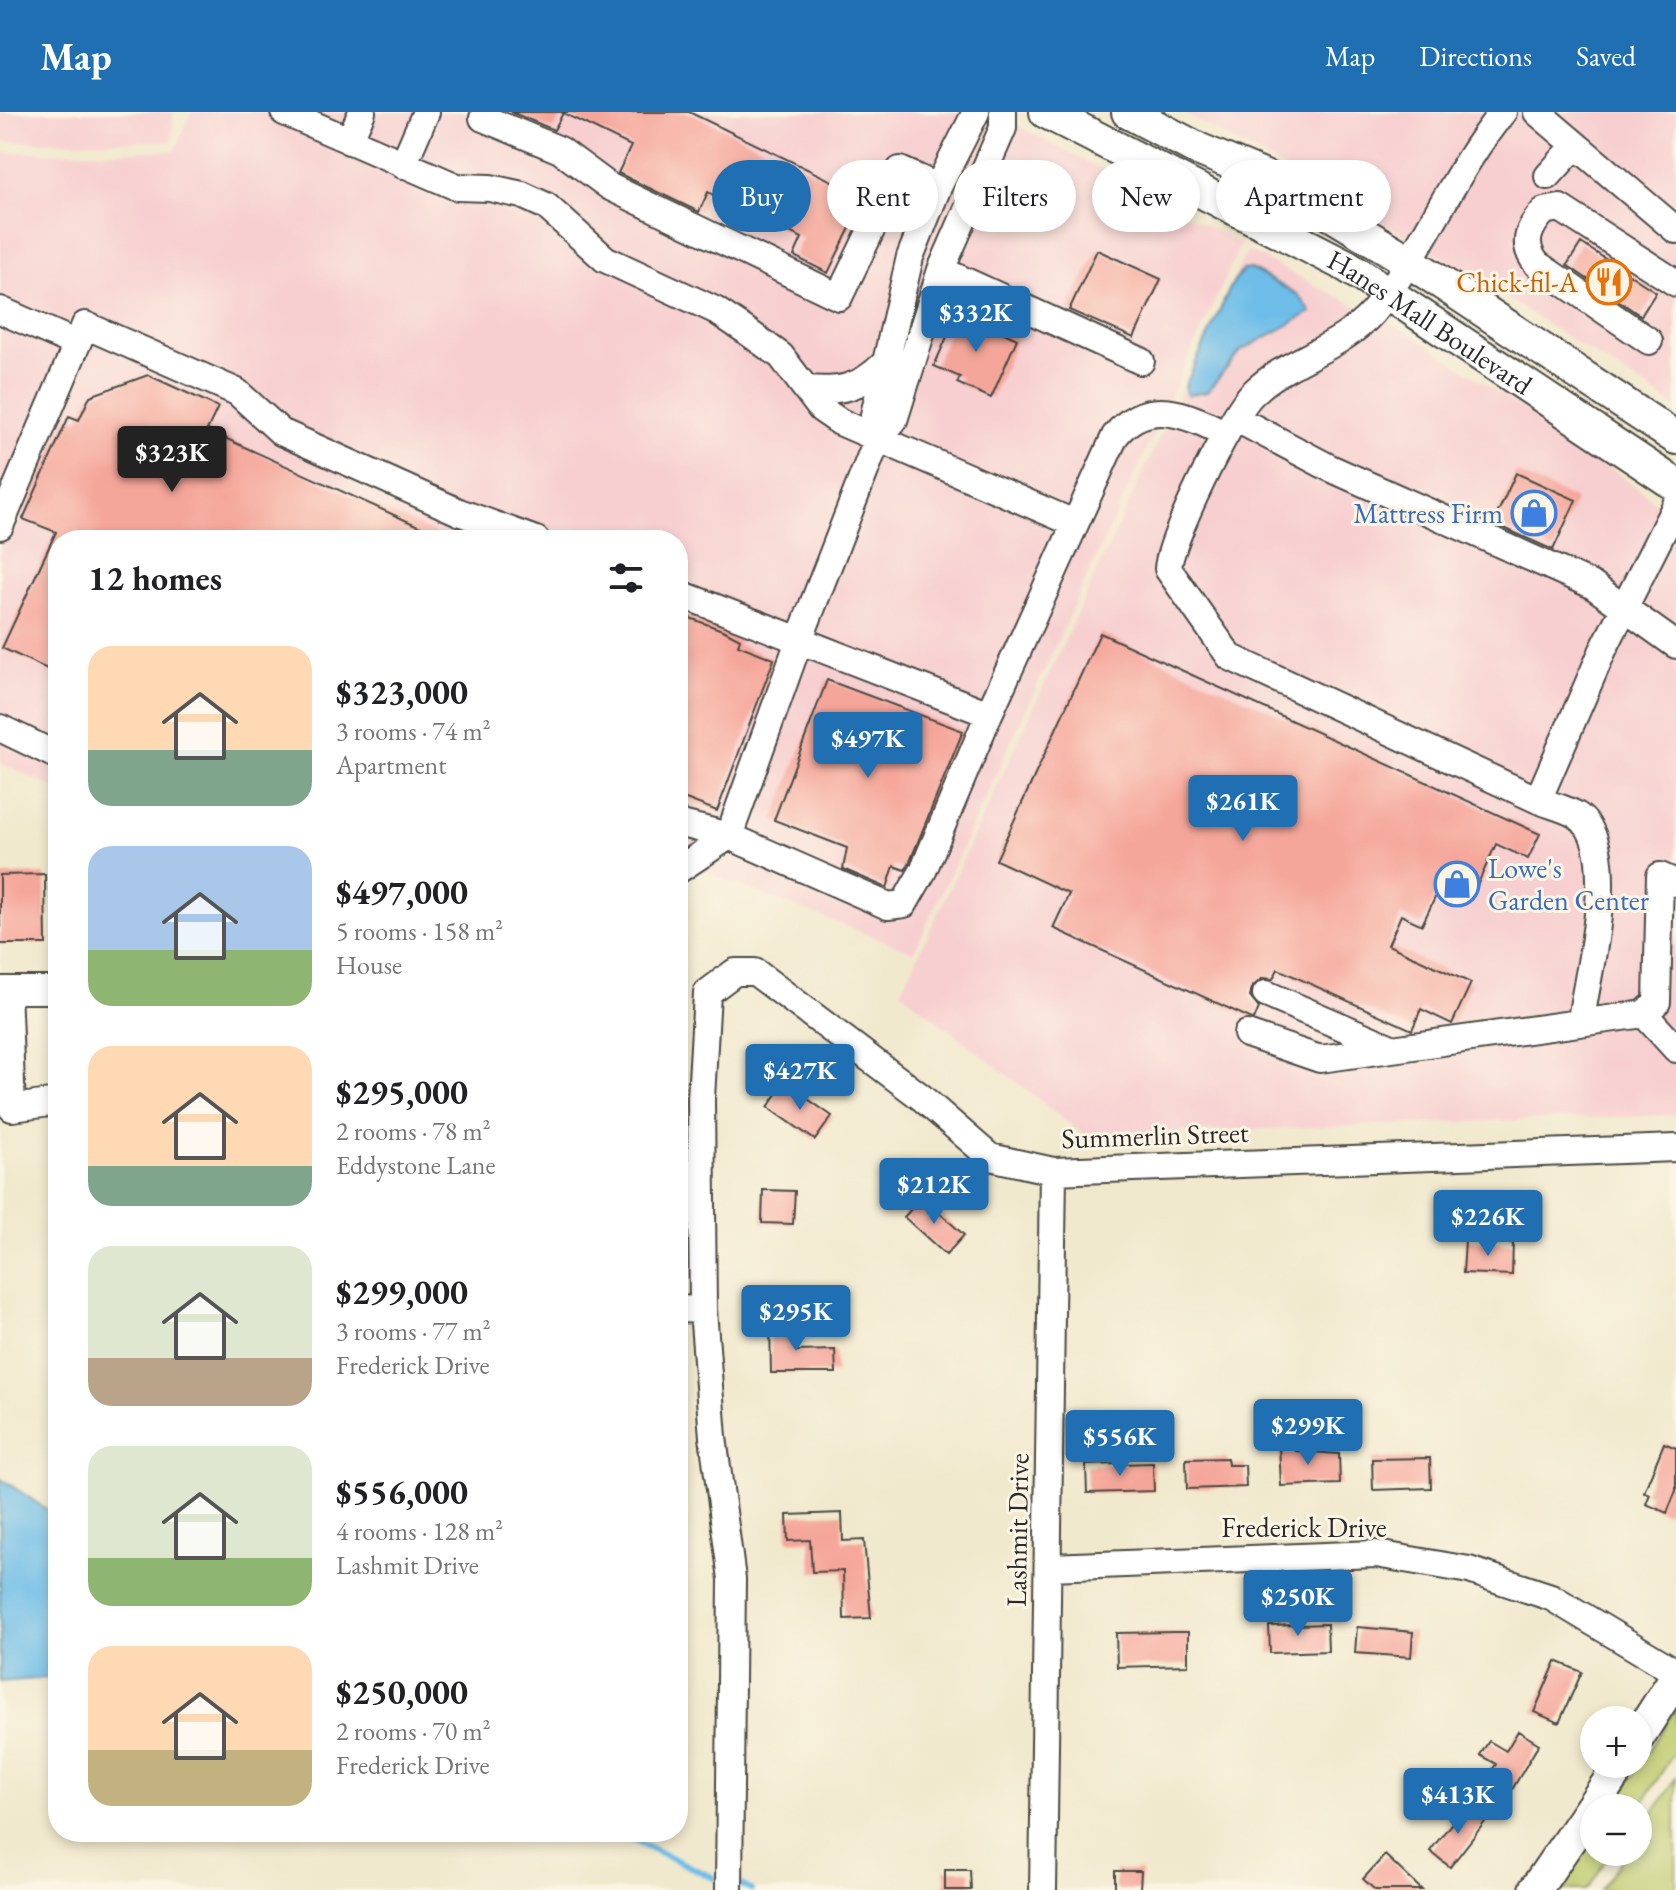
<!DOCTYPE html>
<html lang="en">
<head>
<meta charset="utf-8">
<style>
	body { margin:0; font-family:"EB Garamond",serif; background:#f2f2f2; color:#202124; height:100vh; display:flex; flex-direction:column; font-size:30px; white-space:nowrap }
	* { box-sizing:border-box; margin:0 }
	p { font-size:26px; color:#757577 }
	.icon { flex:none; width:44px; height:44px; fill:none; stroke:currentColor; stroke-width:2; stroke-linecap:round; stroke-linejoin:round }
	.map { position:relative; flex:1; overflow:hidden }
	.panel { position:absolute; left:48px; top:418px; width:640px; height:1312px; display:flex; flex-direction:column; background:#fff; border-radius:32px; box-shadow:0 4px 12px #0003 }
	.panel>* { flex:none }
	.guide { position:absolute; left:712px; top:48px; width:760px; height:72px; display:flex; gap:16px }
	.tools { position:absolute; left:1580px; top:1594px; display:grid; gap:16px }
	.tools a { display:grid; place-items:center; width:72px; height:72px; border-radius:50%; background:#fff; box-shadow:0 4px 12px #0003; font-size:40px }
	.price { position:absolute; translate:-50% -68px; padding:0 18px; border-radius:8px; background:#1f6fb2; color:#fff; font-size:26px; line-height:52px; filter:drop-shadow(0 2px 4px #0008) }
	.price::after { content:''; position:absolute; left:50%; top:48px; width:24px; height:18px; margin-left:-12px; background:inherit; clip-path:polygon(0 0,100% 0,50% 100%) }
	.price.selected { background:#222; color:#fff }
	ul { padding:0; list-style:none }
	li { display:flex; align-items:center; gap:24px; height:200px; padding:0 40px }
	li span { display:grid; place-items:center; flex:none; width:224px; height:160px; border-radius:24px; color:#555 }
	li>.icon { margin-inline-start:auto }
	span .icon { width:96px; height:96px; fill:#fffc; stroke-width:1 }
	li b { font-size:34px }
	h2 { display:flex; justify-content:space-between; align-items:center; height:96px; padding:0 40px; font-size:34px }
	.chip { padding:0 28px; border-radius:36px; background:#fff; box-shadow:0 4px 12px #0003; font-size:28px; line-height:72px }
	.chip.selected { background:#1f6fb2; color:#fff }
	header { display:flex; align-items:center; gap:48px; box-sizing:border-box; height:112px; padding:0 40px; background:#1f6fb2; color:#fff }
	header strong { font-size:38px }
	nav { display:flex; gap:44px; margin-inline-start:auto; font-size:28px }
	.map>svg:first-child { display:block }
</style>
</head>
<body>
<header>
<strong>Map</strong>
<nav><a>Map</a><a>Directions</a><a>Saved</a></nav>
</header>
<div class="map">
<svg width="1676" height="1778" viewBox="0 0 1676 1778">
	<rect width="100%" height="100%" fill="#fcf5e5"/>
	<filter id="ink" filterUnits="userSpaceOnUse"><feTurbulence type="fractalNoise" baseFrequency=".0125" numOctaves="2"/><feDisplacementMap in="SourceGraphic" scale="16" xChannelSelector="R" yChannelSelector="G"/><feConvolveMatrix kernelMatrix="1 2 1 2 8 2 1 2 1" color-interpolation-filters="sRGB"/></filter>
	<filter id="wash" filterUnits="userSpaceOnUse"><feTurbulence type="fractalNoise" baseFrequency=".006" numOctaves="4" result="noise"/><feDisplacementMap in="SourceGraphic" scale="32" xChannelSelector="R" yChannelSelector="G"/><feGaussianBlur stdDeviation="1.8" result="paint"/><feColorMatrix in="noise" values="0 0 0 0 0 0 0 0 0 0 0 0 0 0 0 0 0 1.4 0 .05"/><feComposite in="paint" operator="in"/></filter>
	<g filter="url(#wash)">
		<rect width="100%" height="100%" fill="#f1e9cd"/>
		<path fill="#f7cfd0" d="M 0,0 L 173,0 L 172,29 L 0,30 Z
			M 191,0 L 992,0 L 1241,132 L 914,840 L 678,750 L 678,428 L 58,428 L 58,678 L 0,650 L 0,41 L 175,39 Z
			M 1182,0 L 1676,0 L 1676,295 L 1444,146 Z
			M 1247,138 L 1413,223 L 1623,365 L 1676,406 L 1676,1003 L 1084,1023 L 901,880 Z"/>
		<path fill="#bdca6c" stroke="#747a4c" stroke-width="2" d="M 1676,1596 L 1676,1637 L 1638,1699 L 1613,1696 Z
			M 1676,1665 L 1676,1773 L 1670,1778 L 1600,1778 L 1628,1740 L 1638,1740 L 1638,1726 Z
			M 1594,1725 L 1594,1740 L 1611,1740 L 1589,1775 L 1586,1778 L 1555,1778 Z"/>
		<path fill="#6dbde8" stroke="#4c748a" stroke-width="2" d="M 1251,157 L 1298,183 L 1311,200 L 1241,239 L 1207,280 L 1187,283 L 1185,274 L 1231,174 L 1243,158 Z
			M 0,1366 L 58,1405 L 58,1565 L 0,1570 Z"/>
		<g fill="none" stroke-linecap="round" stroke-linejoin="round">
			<path stroke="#6dbde8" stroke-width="6" d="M 617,1720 L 714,1766
				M 742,1773 L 751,1778"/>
		</g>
		<g id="blocks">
			<path fill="#f5a69a" d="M 511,0 L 689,0 L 840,73 L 845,63 L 870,75 L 828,161 L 794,144 L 802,126 L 708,80 L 699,100 L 618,61 L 631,34 L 563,1 L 554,18 Z
				M 1581,131 L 1656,180 L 1641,204 L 1567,153 Z
				M 1097,138 L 1161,167 L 1134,226 L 1069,198 Z
				M 958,200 L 1017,227 L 991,286 L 957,271 L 960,265 L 934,254 Z
				M 148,263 L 218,295 L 207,318 L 449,428 L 58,428 L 58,562 L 2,536 L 56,420 L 23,407 L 69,304 L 79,308 L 90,284 Z
				M 1516,361 L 1576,388 L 1553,438 L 1493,411 Z
				M 682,503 L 725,519 L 740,527 L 738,533 L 774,547 L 717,699 L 678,684 L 678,504 Z
				M 1100,521 L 1540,722 L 1528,747 L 1496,732 L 1471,787 L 1441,773 L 1422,813 L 1401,803 L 1388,833 L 1471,871 L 1452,912 L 1421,897 L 1412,918 L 1278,857 L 1273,867 L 1263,866 L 1252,875 L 1250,885 L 1259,896 L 1254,908 L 1053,816 L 1069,782 L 996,748 Z
				M 827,568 L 963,619 L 909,752 L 905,758 L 894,754 L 887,776 L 843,757 L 847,736 L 774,708 Z
				M 45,762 L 46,832 L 0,832 L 0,763 Z
				M 785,971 L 832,1004 L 815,1028 L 768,995 Z
				M 763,1078 L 795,1079 L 793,1112 L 762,1111 Z
				M 922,1085 L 964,1123 L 946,1143 L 904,1105 Z
				M 1465,1128 L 1513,1131 L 1512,1163 L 1463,1161 Z
				M 796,1208 L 797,1239 L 835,1238 L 836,1261 L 771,1261 L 770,1209 Z
				M 1295,1331 L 1296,1339 L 1339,1342 L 1340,1372 L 1281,1374 L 1279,1332 Z
				M 1664,1331 L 1676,1336 L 1676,1379 L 1667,1401 L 1646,1392 L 1650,1382 L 1644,1380 Z
				M 1227,1346 L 1228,1353 L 1245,1353 L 1246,1375 L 1187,1377 L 1186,1347 Z
				M 1430,1346 L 1431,1376 L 1373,1378 L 1372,1347 Z
				M 1153,1351 L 1154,1379 L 1087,1381 L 1086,1353 Z
				M 842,1401 L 843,1429 L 864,1428 L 871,1506 L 844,1507 L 843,1459 L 812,1460 L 810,1428 L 788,1429 L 787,1403 Z
				M 1327,1512 L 1328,1539 L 1270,1541 L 1269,1514 Z
				M 1357,1515 L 1413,1520 L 1411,1545 L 1355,1541 Z
				M 1176,1520 L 1188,1520 L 1188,1553 L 1117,1555 L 1116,1521 Z
				M 1556,1549 L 1582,1560 L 1559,1611 L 1534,1600 Z
				M 1518,1619 L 1539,1632 L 1510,1681 L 1487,1666 L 1496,1652 L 1480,1643 L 1489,1629 L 1506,1639 Z
				M 1465,1694 L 1485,1710 L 1450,1755 L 1430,1739 Z
				M 1385,1743 L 1422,1778 L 1375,1778 L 1363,1767 Z
				M 945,1758 L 970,1758 L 971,1778 L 945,1778 Z
				M 1115,1759 L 1141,1759 L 1140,1778 L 1115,1778 Z"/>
		</g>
	</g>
	<g filter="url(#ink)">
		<use href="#blocks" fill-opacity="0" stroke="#494843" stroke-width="2"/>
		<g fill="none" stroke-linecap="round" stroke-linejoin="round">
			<g stroke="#494843" stroke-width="30">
				<path id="minor" d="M 284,0 L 457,75 L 490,76 L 522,83 L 546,94 L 605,147 L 715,198 L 745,218 L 781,244 L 821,297 L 840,310 L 1074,411
					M 486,0 L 483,6 L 560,38 L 610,75 L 839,185 L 900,58 L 938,75
					M 1503,0 C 1452,61 1423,140 1373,200 C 1340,238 1287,247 1252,282 C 1231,303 1169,429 1168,457 L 1230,545 L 1538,688 L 1603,538 L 1676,393
					M 1537,0 L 1676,118
					M 349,29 L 362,0
					M 403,53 L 426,0
					M 1548,64 L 1576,33
					M 941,158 L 1141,249
					M 0,198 L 77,232
					M 1649,229 L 1537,152 C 1521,133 1528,116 1544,99 L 1560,96 L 1676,171
					M 807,277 C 840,280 860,276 884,252
					M 1235,306 L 1330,356 L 1592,473 L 1676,533
					M 877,328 L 874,303 L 910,145 L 938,75 L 976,0
					M 0,414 L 85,213 L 237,280 L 281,320 L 459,400 L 536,428
					M 678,481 L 989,602
					M 0,616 L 58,644
					M 1538,688 C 1550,693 1568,697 1578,704 C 1623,736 1586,864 1581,909
					M 678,711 L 729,724 L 888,794 L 904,792 L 923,759 L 989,602 L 1115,324 C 1147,283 1188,303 1226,322
					M 678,758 L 729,724 L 800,526 L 877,328 L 894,308 L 941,158 L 1003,16 L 1003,0
					M 0,878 L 58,878
					M 7,878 L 12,996 L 58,990
					M 1266,882 L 1389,935
					M 1644,902 L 1676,937
					M 1247,922 L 1320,947 L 1644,902 L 1657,890 L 1660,764 L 1676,771
					M 678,1197 L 703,1198
					M 1050,1455 L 1376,1442 L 1469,1458 L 1551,1485 L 1676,1560
					M 729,1778 L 732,1467 L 713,1325 L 703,1198 L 701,986 L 707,881 L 735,860 L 755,860 L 921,985 L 990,1045 L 1053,1059 L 1676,1036
					M 1043,1778 L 1053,1059"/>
			</g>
			<g stroke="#494843" stroke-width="36">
				<g id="major">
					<path id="s1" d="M 1046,0 L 1347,154 L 1676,373"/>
					<path d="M 1128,0 L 1198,37 L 1279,71 L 1407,148 L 1676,326"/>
					<path d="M 1638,1625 L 1676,1565"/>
					<path d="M 1535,1778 L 1621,1652"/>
				</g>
			</g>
			<use href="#minor" stroke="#fff" stroke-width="26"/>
			<use href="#major" stroke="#fff" stroke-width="32"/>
		</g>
	</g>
	<defs>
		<g id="restaurant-ring" transform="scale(2.3)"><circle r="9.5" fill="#fcf5e5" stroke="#e8710a" stroke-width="1.5"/><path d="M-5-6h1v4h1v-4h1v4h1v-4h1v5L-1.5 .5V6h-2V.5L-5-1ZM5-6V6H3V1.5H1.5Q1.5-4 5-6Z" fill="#e8710a"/></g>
		<g id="shop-ring" transform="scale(2.3)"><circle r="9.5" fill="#fcf5e5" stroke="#3f7fe0" stroke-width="1.5"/><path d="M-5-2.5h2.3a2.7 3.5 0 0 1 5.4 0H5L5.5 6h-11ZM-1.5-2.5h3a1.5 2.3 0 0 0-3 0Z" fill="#3f7fe0"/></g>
	</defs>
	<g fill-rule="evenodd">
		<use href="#restaurant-ring" x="1609" y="170"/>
		<use href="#shop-ring" x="1534" y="401"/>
		<use href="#shop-ring" x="1457" y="772"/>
	</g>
	<g text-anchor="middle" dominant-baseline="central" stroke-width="6" stroke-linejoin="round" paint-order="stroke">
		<g font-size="28" fill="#c56008" stroke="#fcf5e5" text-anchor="end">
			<text x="1578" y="170">Chick-fil-A</text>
		</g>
		<g font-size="28" fill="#2b2b2b" stroke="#fcf5e5">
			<text stroke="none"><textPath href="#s1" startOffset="438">Hanes Mall Boulevard</textPath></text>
			<text transform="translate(1155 1023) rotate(-2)">Summerlin Street</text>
			<text x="1304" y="1415">Frederick Drive</text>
			<text transform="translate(1017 1418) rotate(-89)">Lashmit Drive</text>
		</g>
		<g font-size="28" fill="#366cbe" stroke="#fcf5e5" text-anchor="end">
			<text x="1503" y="401">Mattress Firm</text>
			<text x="1488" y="756" text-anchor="start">Lowe's<tspan x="1488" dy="32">Garden Center</tspan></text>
		</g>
	</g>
</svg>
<div class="tools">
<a>+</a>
<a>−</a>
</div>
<b class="price" style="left:976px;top:242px">$332K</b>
<b class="price selected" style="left:172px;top:382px">$323K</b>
<b class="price" style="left:868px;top:668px">$497K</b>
<b class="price" style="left:1243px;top:731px">$261K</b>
<b class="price" style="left:800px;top:1000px">$427K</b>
<b class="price" style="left:934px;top:1114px">$212K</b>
<b class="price" style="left:1488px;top:1146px">$226K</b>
<b class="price" style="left:796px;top:1241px">$295K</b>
<b class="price" style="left:1308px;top:1355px">$299K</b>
<b class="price" style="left:1120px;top:1366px">$556K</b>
<b class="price" style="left:1298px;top:1526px">$250K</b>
<b class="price" style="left:1458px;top:1724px">$413K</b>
<div class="guide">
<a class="chip selected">Buy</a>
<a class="chip">Rent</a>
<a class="chip">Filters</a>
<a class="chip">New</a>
<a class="chip">Apartment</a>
</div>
<section class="panel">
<h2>12 homes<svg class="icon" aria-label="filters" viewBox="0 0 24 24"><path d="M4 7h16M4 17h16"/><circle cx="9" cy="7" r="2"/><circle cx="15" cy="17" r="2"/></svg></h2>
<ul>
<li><span style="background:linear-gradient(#ffd9b3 65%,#7fa58c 0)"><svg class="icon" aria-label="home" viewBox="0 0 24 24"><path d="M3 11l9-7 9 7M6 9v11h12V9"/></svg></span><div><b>$323,000</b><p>3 rooms · 74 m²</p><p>Apartment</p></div></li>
<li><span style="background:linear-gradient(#a9c7e8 65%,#8fb573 0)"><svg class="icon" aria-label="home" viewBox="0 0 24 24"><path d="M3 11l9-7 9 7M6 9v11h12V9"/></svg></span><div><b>$497,000</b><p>5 rooms · 158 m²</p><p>House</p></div></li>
<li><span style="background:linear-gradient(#ffd9b3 75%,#7fa58c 0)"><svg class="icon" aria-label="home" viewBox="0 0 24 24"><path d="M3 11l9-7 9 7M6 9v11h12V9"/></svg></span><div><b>$295,000</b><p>2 rooms · 78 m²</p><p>Eddystone Lane</p></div></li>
<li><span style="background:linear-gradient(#dfe7d0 70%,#b9a48a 0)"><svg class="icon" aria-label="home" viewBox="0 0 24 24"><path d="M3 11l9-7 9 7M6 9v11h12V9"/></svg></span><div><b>$299,000</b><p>3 rooms · 77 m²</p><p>Frederick Drive</p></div></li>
<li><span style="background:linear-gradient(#dfe7d0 70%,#8fb573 0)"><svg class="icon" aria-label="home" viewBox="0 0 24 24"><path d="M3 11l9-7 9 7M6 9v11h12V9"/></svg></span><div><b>$556,000</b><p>4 rooms · 128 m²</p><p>Lashmit Drive</p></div></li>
<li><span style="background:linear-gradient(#ffd9b3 65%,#c2b280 0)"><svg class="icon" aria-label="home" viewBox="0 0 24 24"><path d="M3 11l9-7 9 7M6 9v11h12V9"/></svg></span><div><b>$250,000</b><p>2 rooms · 70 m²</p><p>Frederick Drive</p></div></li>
</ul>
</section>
</div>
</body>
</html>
